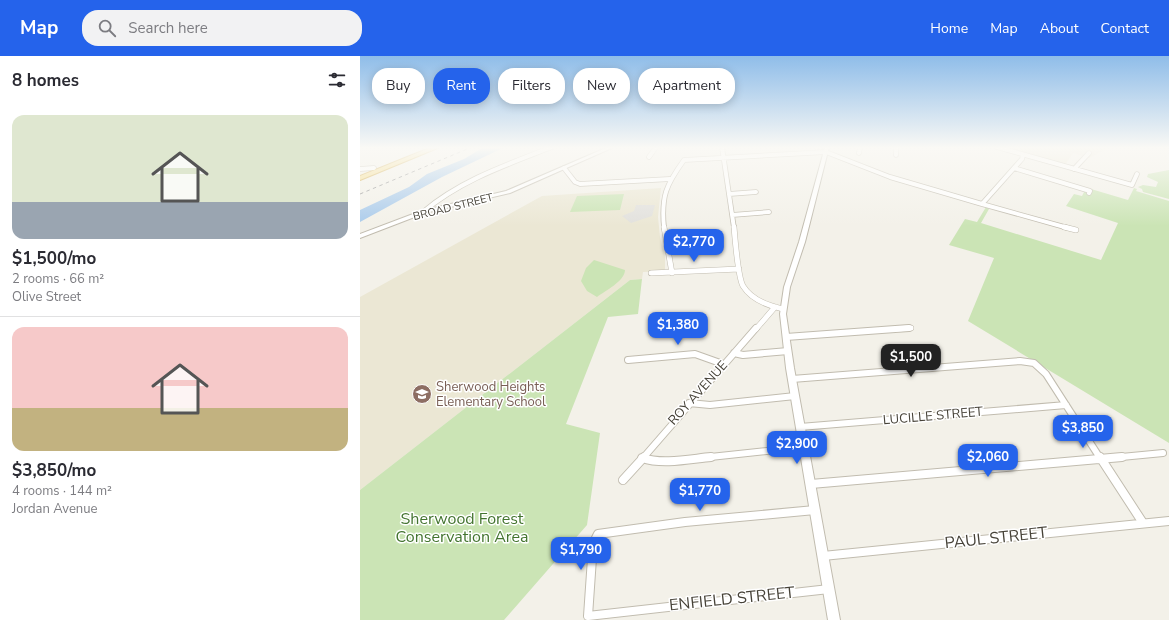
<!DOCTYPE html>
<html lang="en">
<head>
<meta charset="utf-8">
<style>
	body { margin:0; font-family:"Nunito Sans",sans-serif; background:#f2f2f3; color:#2b2b33; height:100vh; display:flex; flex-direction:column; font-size:15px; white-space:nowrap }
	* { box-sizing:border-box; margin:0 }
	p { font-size:13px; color:#7c7c81 }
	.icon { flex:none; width:22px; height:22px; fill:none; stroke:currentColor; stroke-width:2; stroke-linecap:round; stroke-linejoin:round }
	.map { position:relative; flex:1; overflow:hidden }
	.sheet { display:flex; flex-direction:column; background:#fff; width:360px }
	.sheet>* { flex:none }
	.banner { position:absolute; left:12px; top:12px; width:380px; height:36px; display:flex; gap:8px }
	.price { position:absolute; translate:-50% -34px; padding:0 9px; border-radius:8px; background:#2563eb; color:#fff; font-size:13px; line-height:26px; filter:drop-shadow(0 1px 2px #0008) }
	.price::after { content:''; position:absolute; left:50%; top:24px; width:12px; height:9px; margin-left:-6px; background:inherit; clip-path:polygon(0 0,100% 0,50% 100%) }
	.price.active { background:#222; color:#fff }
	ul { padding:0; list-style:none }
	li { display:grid; align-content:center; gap:8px; height:212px; padding:0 12px }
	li+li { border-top:1px solid #e1e1e2 }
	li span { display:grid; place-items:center; height:124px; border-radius:12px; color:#555 }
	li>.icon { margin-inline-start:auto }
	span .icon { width:72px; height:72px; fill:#fffc; stroke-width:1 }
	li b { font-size:17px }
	h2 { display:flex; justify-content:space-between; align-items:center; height:48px; padding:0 12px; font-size:17px }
	.pill { padding:0 14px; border-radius:16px; background:#fff; box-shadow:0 2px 10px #0003; font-size:14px; line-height:36px }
	.pill.active { background:#2563eb; color:#fff }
	header { display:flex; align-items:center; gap:24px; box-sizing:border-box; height:56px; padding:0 20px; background:#2563eb; color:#fff }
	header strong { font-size:19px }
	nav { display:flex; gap:22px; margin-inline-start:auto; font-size:14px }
	.search { width:280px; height:36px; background:#f2f2f3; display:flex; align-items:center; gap:10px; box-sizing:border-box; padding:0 14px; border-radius:16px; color:#7c7c81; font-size:15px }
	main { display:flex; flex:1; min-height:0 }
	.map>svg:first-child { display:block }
</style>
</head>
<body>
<header>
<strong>Map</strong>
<div class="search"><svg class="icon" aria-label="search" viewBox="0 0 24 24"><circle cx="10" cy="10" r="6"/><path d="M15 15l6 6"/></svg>Search here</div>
<nav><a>Home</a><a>Map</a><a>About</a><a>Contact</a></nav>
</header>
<main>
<section class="sheet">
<h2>8 homes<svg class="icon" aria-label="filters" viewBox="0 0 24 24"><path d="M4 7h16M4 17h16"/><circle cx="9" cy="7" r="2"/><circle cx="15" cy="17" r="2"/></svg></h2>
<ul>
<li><span style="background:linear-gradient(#dfe7d0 70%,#9aa5b1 0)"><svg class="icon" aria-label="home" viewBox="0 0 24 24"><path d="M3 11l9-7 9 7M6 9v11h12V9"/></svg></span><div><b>$1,500/mo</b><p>2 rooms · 66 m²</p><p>Olive Street</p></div></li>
<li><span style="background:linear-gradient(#f6c9c9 65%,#c2b280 0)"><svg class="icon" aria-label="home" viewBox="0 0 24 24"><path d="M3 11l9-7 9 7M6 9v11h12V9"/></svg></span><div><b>$3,850/mo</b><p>4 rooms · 144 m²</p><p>Jordan Avenue</p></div></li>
</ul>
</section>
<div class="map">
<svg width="809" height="564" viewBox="0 0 809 564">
	<rect width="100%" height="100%" fill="#f3f1e9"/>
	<path fill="#ebe7d4" d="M 642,91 L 750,91 L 729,102 L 713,97 L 705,109 Z
		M 301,132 L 298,161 L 300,181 L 305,201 L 305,215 L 283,216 L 282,223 L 270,224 L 0,434 L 0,241 L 182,140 Z"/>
	<path fill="#cbe4b5" d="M 809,114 L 809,143 L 783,136 L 782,133 L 778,131 L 783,129 L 796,131 L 798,126 L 787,121 L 788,118 Z
		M 774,132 L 777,133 L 776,135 L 809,145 L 809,387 L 608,265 L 634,202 L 589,189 L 605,163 L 617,166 L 626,151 L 629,153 L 621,167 L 741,204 L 758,167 L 706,150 L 714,138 L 722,140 L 725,134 L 731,133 L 768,144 Z
		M 264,138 L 260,154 L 210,156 L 217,140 Z
		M 234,204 L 265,214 C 265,225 245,235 237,241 L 227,235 L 221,225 L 226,212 Z
		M 282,223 L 278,258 L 248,261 L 206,368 L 240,377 L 227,469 L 144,564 L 0,564 L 0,434 L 270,224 Z"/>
	<path fill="#e2e1dd" d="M 276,149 L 295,149 L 292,160 L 271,167 L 262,160 L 274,155 Z"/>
	<path fill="#aacbeb" d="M 124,91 L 145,91 L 82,121 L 0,166 L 0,154 L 49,131 L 67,118 L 104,103 Z"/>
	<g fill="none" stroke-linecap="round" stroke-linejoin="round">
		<g stroke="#c1bcaf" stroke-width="5.5">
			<path id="minor-far3" d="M 362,91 L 374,172
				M 536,91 L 536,99
				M 637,91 L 772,129 L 777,118
				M 499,97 L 500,91
				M 289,101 L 296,91
				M 204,112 L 215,126 L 220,128 L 310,123
				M 654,112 L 730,135 L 729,137
				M 0,113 L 14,112
				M 714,113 L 729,97
				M 369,138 L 396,136
				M 622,148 L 708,172
				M 63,156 C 101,124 146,109 192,91
				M 372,159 L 409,156
				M 304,172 C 301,140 306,129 324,104 L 466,96 L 530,121 L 622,148 L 662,103 L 663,99"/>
		</g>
		<g stroke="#c1bcaf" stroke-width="6">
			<path id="minor-far2" d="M 304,171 L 312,217
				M 374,171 C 375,183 378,221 383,230 C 391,243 409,250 423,253
				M 704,171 L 716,174
				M 291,217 L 379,213
				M 396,273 L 415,251
				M 535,273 L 551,272"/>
		</g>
		<g stroke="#c1bcaf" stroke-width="8">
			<path id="minor-far1" d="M 426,281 L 549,272
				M 374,297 L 383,299 L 428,295
				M 268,304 L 335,298 L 363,308
				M 432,323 L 660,305 L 674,307 L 686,318 L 740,402
				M 329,347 L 350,349 L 435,340
				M 440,371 L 706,349
				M 283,402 L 396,272
				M 341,402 L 444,391
				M 751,402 L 803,397"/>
		</g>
		<g stroke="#c1bcaf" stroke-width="10">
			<path id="minor" d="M 740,401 L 783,467
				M 282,402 C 303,409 330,403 351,401
				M 263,424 L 284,401
				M 451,428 L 762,401
				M 455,454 L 325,466 L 238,478 L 233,488 L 228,560 L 469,533
				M 463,500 L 809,465"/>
		</g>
		<g stroke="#c1bcaf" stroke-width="2">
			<path id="tertiary" d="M 248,91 L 254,91 L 150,137 L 65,157 L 0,182 L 0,178 L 61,155 L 146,135 Z
				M 465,91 L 469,91 L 445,186 L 430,231 L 426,258 L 434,312 L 480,564 L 468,564 L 426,312 L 420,258 L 424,231 L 439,186 Z"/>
		</g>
		<g stroke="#d2aa45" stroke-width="2">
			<path id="trunk" d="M 72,91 L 80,91 L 0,124 L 0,120 Z"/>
		</g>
		<use href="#minor-far3" stroke="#fff" stroke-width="4"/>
		<use href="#minor-far2" stroke="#fff" stroke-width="5"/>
		<use href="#minor-far1" stroke="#fff" stroke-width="6"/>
		<use href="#minor" stroke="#fff" stroke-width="8"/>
		<use href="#tertiary" fill="#fff" fill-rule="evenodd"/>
		<use href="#trunk" fill="#f5dc8a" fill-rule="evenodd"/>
		<path stroke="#979797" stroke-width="1" stroke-dasharray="3.5 3.5" stroke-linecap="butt" d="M 0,138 L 112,91"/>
	</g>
	<linearGradient id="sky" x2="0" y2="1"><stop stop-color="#8fbde9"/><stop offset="0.54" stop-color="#faf9f5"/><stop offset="1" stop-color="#faf9f5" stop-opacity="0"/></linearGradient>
	<rect width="809" height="170" fill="url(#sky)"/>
	<defs>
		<g id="school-disc" transform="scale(1)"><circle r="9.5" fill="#8d6e63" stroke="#fff"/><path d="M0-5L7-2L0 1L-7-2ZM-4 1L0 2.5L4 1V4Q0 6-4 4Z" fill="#fff"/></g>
	</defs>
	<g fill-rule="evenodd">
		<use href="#school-disc" x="62" y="338"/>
	</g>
	<g text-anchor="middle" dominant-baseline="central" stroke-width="3" stroke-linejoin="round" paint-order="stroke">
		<g font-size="11" fill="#464238" stroke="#fff">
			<text transform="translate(93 151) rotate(-14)">BROAD STREET</text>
		</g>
		<g font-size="13" fill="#785e54" stroke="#fff" text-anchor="start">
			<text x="76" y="331">Sherwood Heights<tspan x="76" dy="15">Elementary School</tspan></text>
		</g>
		<g font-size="13" fill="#464238" stroke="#fff">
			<text transform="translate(338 337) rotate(-48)">ROY AVENUE</text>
			<text transform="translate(573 360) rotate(-5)">LUCILLE STREET</text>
		</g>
		<g font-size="16" fill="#43742f" stroke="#fff">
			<text x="102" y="463">Sherwood Forest<tspan x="102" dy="18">Conservation Area</tspan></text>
		</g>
		<g font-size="16" fill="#464238" stroke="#fff">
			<text transform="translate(636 482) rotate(-6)">PAUL STREET</text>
			<text transform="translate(372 543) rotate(-6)">ENFIELD STREET</text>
		</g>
	</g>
</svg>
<b class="price" style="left:334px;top:207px">$2,770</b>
<b class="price" style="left:318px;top:290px">$1,380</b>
<b class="price active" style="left:551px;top:322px">$1,500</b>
<b class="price" style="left:723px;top:393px">$3,850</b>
<b class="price" style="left:437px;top:409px">$2,900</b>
<b class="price" style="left:628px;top:422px">$2,060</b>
<b class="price" style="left:340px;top:456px">$1,770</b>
<b class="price" style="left:221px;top:515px">$1,790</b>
<div class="banner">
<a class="pill">Buy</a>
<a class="pill active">Rent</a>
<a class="pill">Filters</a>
<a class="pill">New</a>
<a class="pill">Apartment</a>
</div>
</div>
</main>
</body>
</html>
